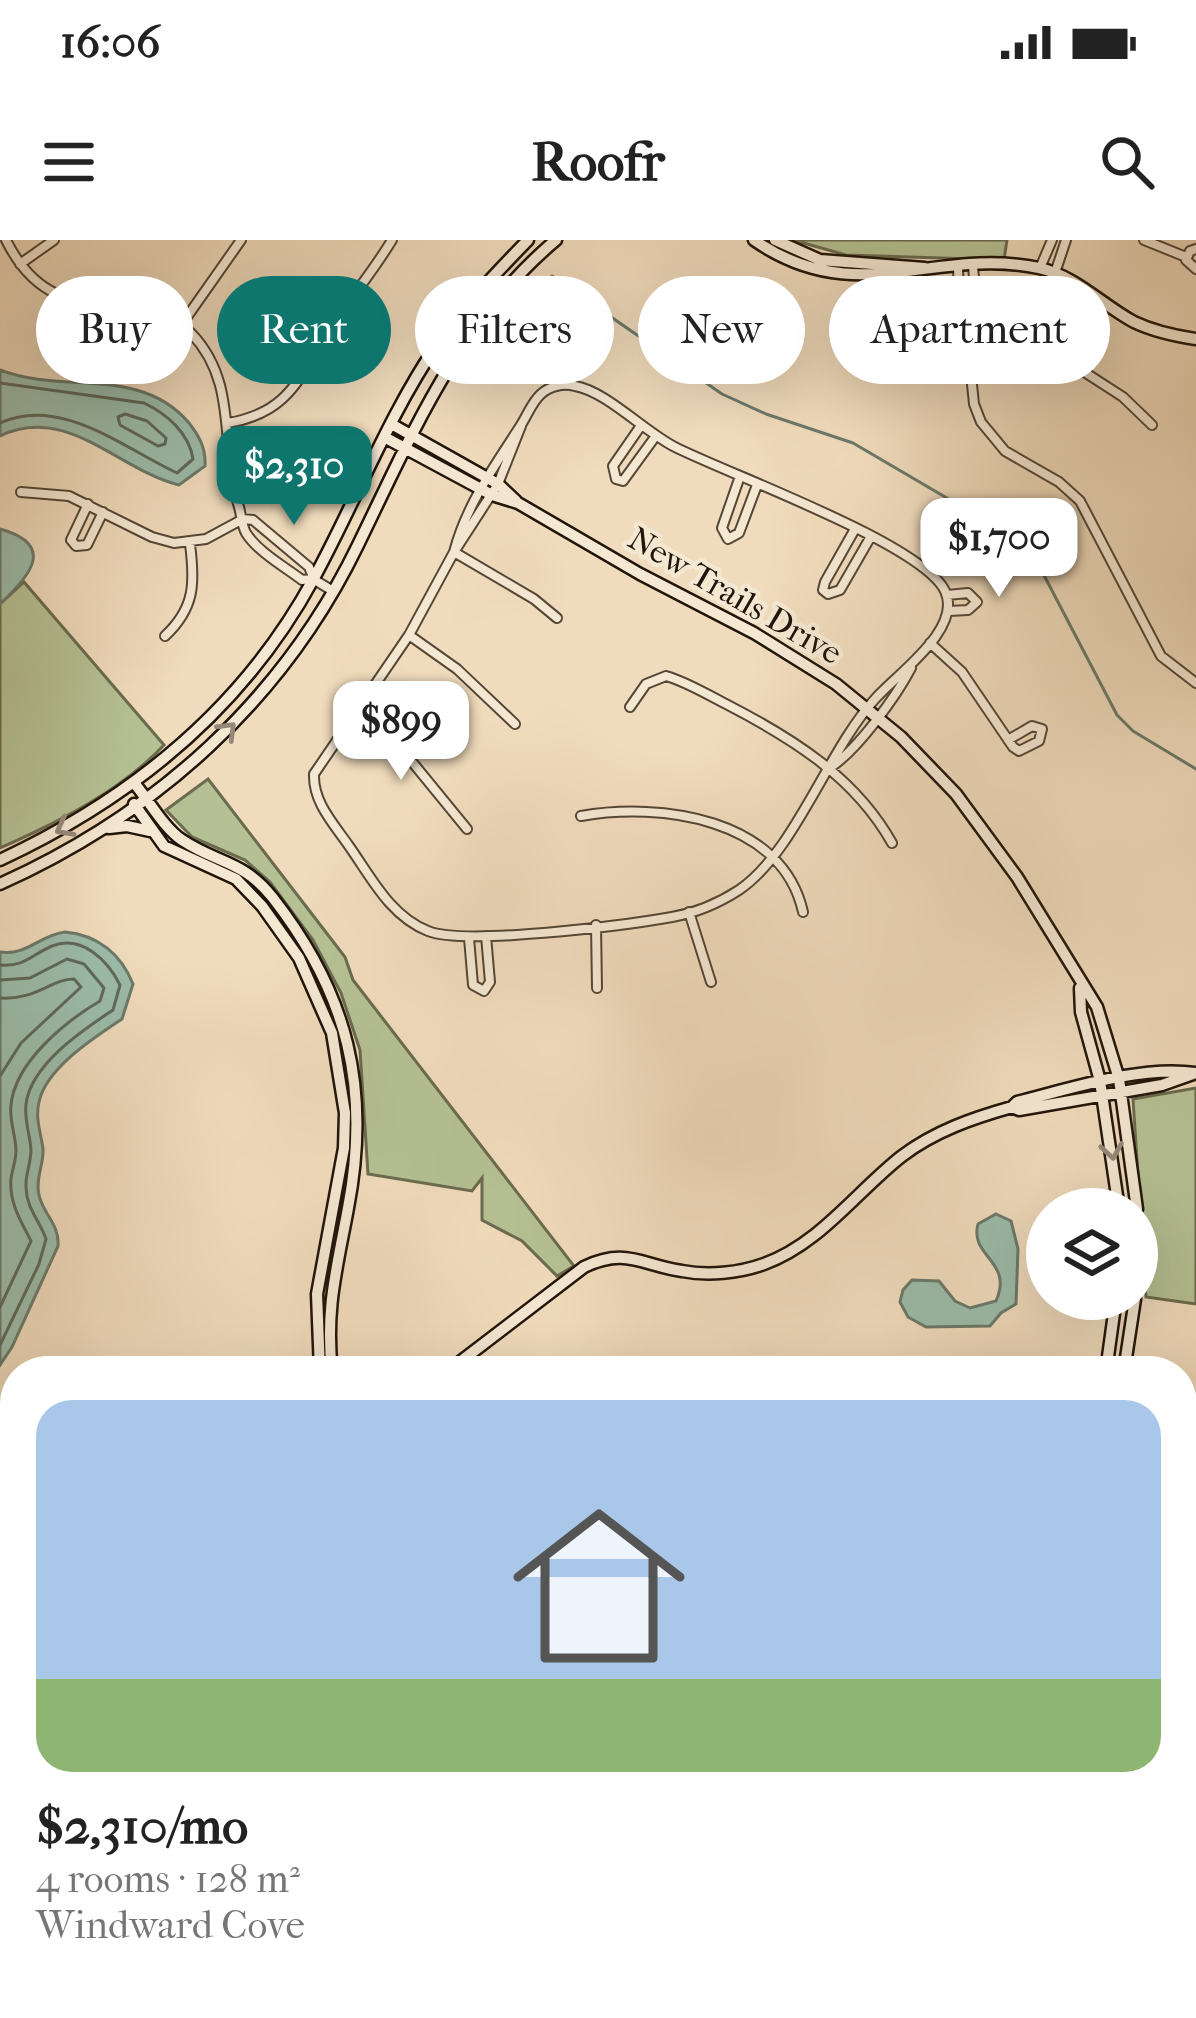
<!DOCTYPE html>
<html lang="en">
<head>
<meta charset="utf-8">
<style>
	body { margin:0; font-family:"IM FELL French Canon",serif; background:#f2f2f2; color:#222; height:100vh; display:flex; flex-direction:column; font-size:45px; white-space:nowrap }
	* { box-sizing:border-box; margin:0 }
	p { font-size:39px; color:#767676 }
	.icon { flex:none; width:66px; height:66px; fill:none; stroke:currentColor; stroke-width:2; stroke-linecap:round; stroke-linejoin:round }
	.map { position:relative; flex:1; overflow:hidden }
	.details { position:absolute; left:0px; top:1116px; width:1197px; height:663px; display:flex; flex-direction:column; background:#fff; border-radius:48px 48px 0 0; box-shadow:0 12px 48px #0002 }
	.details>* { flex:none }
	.top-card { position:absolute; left:36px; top:36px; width:1125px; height:108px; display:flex; gap:24px }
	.buttons { position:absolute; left:1026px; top:948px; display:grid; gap:24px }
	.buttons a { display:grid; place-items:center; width:132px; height:132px; border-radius:50%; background:#fff; box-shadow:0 12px 48px #0002; font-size:60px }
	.price { position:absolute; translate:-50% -102px; padding:0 27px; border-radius:24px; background:#fff; color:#222; font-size:39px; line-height:78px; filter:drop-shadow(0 3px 6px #0008) }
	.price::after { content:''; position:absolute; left:50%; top:72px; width:36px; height:27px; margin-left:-18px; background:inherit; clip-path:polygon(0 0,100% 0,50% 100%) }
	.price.active { background:#0f766e; color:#fff }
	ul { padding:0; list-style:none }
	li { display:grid; align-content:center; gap:24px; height:636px; padding:0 36px }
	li+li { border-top:3px solid #e0e0e0 }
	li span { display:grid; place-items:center; height:372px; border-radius:36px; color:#555 }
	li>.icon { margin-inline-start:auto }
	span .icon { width:216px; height:216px; fill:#fffc; stroke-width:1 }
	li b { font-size:51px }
	.pill { padding:0 42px; border-radius:54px; background:#fff; box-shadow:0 12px 48px #0002; font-size:42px; line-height:108px }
	.pill.active { background:#0f766e; color:#fff }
	.status { display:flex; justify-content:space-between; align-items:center; height:84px; padding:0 60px; background:#fff; direction:ltr }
	.status svg { height:33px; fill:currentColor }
	header { display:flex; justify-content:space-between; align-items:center; height:156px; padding:0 36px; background:#fff; font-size:54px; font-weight:700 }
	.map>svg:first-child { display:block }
</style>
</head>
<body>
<div class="status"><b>16:06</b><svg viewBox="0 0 49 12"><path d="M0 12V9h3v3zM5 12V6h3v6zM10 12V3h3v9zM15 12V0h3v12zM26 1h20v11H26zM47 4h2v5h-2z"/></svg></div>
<header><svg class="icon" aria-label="menu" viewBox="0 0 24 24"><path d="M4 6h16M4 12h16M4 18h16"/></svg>Roofr<svg class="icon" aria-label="search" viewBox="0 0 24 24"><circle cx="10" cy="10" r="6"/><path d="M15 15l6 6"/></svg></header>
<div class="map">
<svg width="1196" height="1778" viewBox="0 0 1196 1778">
	<rect width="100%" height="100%" fill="#f0dbbc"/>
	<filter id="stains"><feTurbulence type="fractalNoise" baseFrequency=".00167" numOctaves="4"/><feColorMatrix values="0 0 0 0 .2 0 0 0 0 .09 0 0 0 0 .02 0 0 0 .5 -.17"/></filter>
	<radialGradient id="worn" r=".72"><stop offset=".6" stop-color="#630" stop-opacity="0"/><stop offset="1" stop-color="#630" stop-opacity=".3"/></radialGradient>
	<path fill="#b5c194" stroke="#6a6b4f" stroke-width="3" d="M 793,0 L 1007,0 L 1004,20 L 846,15 Z
		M 24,342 L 164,505 C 121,551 57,583 0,608 L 0,364 Z
		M 208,539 L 345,717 L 353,740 L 574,1026 L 557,1036 L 522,1001 L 482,980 L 482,938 L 472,951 L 368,934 L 360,810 L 341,753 L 313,700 L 270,642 L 245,620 L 192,597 L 166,570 Z
		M 1196,848 L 1196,1064 L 1146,1057 L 1133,859 Z
		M 1182,1538 L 1196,1549 L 1196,1730 L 1182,1741 Z
		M 661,1764 L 791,1764 L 848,1778 L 675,1778 Z"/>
	<path fill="#9bbcaa" stroke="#6a796a" stroke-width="3" d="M 0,130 C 64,155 140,125 189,183 C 200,197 206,209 205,226 L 179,245 C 120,231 66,163 0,196 Z
		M 0,289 C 57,305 30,336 0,364 Z
		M 65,692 C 98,695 121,714 133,744 L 122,779 C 95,797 46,828 39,862 C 35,879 41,893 43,909 C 44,924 35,939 39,955 C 43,974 60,985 58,1006 L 12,1107 L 0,1125 L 0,712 C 27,716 40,695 65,692 Z
		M 996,974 L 1011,981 L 1018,1009 L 1016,1064 L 1001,1073 L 990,1086 L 926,1087 L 908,1077 L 900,1062 L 903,1050 L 912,1040 L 939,1041 L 955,1061 L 970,1068 L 996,1061 C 1014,1021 969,1017 978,984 Z
		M 0,1193 L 15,1217 L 15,1274 L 8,1289 L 15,1345 L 15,1526 L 0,1522 Z
		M 554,1764 L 624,1764 L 637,1778 L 565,1778 Z"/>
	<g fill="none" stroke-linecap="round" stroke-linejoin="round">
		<path stroke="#5e685a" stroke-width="3" d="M 0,143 L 144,163 C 167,174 189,193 193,219 L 177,233 C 125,209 61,155 0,183
			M 125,174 L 147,181 L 166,198 L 165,204 L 158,206 L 120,185 L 118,177 Z
			M 0,725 C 25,727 31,715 52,706 C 82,694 108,721 120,745 L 113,770 C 83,790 31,824 26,864 C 24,880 30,894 31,910 C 31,923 25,935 26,947 C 26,968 40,981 46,999 L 39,1024 L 0,1105
			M 0,740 L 30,738 L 67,719 L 84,724 L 104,748 L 100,761 C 66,781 15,822 11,865 C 9,881 16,896 16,911 C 16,921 12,930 11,939 C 9,963 21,981 31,1001 L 0,1067
			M 0,758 C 37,760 51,739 74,739 L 81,747 L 21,803 L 0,836"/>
		<path stroke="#6a796a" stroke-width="3" d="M 552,36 L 722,154 L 766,174 L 853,203 L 1010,295 L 1035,318 L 1117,475 L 1133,491 L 1196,529
			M 191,1764 L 192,1778"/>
		<path stroke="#9bbcaa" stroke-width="14" d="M 299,1778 L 311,1764"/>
		<g stroke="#544636" stroke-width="12">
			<path id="street" d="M 6,0 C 57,103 137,35 192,94 C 239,144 219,207 239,267 C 241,274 242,286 246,293 C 258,312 285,327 302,340 L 313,339 L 333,351
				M 1144,0 L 1186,17
				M 1196,9 L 1190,11 L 1186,20 L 1196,29
				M 20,24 L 54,0
				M 958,27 L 960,84 L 969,115 L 974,164 L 981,182 L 1005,211 L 1059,242 L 1080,261 L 1161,416 L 1196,443
				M 1040,28 L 1052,0
				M 1055,33 L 1066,0
				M 182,84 L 241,0
				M 967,97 C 979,75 975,51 973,26
				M 869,126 L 898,103 L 1011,96 L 1055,113 L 1123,157 L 1152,185
				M 228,183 C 293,172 300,133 333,85 C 352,56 374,30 392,0
				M 640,187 L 613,226 L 616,239 L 623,241 L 655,197
				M 739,239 L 722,288 L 728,299 L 739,293 L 757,245
				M 21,252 L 69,256 L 152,297 L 174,303 L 206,299 L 243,279
				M 88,264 L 71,300 L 76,306 L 87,305 L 103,272
				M 243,279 L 253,280 L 309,327 L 313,337
				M 855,289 L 825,342 L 823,350 L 828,354 L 840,350 L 870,298
				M 454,312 C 467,263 495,226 521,185 C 528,174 532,162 541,154 C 550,146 563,143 575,146 C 606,151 645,192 675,207 C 728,234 923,304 945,351 C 963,389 897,434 875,459 C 828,510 795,612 739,650 C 719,663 695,673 672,677 C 627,685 465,706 428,691 C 390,676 371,637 349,606 C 333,583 313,562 314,534 L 409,395 L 454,312 L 498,244 L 521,186
				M 454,312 L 534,359 L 557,378
				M 947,355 L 968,353 L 977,362 L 968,370 L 949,371
				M 409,395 L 457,429 L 515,484
				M 165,396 C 195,368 195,343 190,304
				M 930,403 L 962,432 L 1013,507 L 1019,511 L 1039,501 L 1042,489 L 1032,486 L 1008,500
				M 630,467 L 646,444 L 666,436 C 687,442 706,454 726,464 C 792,498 855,537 892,603
				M 356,475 L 413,523 L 467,589
				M 831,527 C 857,510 896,457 911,428
				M 581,576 C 660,562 782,578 803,672
				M 689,672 L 711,742
				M 596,685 L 597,748
				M 469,698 L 473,745 L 484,751 L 490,742 L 486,696
				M 975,1764 L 975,1778
				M 1082,1764 L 1093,1778
				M 1057,1778 L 1075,1764"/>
		</g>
		<g stroke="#20150a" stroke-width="15">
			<path id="secondary" d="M 754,0 C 856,71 934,6 1039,28 C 1076,36 1102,65 1134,82 C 1153,91 1175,96 1196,99
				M 775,0 L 820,20 L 925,28
				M 393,185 L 498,244 L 516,261
				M 386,198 L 492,255 L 518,263 L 640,334 L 754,393 L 836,444 L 901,497 L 956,554 L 1017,637 L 1097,767 L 1119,839 L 1137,969
				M 135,544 C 149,561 164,588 182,600 C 218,624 243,620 273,658 C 348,754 371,849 348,968 C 337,1028 325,1069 332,1131
				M 134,564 L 164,606 L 236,639 L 262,666 L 299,718 L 332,793 L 345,873 L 344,908 L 317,1054 L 320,1131
				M 109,588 L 127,586 L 150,591
				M 0,620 C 133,558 243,469 314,338 C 356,261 388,176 438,103 C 464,66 496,33 528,0
				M 0,644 C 156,574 283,460 358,305 C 412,194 459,81 556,0
				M 1080,748 L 1081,772 L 1100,841 L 1119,969
				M 1012,867 L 1017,862 C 1069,849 1141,825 1195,833
				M 1137,982 L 1137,1031
				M 448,1131 L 584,1027 C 626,1007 641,1025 682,1031 C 708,1036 739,1033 764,1024 C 820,1004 857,951 902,916 C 935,891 973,878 1012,867 L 1019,870 L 1162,845 L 1196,833
				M 1106,1131 L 1116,1059
				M 1124,1131 L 1135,1059
				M 1182,1194 L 1196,1197
				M 1182,1214 L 1196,1216
				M 1182,1531 L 1196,1541
				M 0,1726 L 15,1714
				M 0,1750 L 11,1731 L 15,1714"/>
		</g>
		<use href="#street" stroke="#f5e8d3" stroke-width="8"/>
		<use href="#secondary" stroke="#f5e8d3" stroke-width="10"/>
	</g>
	<defs><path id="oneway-chevron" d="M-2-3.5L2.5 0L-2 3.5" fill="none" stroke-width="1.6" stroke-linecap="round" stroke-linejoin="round" transform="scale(3)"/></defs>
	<g stroke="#958979">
		<use href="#oneway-chevron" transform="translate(228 490) rotate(-45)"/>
		<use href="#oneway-chevron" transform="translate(64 588) rotate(152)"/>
		<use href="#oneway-chevron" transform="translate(1112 911) rotate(81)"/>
	</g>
	<g text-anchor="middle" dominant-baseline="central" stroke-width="9" stroke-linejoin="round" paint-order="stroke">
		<g font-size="33" fill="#20150a" stroke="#f5e8d3">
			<text transform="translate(735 356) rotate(30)">New Trails Drive</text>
		</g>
	</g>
	<rect width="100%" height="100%" filter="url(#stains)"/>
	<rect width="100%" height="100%" fill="url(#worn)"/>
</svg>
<div class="buttons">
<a><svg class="icon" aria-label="layers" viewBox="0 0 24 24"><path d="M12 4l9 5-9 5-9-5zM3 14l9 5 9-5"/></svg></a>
</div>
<b class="price active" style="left:294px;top:288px">$2,310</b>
<b class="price" style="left:999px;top:360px">$1,700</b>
<b class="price" style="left:401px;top:543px">$899</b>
<div class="top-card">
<a class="pill">Buy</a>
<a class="pill active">Rent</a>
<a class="pill">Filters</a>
<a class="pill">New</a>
<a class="pill">Apartment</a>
</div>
<section class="details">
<ul>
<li><span style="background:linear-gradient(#a9c7e8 75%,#8fb573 0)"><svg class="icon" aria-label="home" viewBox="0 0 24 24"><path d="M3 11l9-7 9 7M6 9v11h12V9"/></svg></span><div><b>$2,310/mo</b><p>4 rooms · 128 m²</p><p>Windward Cove</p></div></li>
</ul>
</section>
</div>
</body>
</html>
